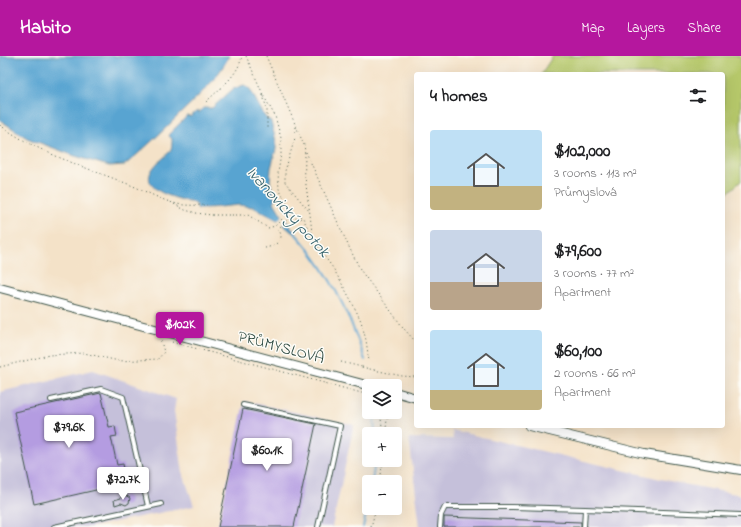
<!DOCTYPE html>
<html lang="en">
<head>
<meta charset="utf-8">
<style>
	body { margin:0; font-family:"Indie Flower",sans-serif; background:#f6f6f6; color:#202124; height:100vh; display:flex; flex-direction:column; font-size:15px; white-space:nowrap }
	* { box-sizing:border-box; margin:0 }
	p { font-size:13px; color:#757577 }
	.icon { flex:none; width:22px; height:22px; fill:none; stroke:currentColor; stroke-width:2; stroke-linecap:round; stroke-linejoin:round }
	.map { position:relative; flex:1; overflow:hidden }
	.side { position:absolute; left:414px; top:16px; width:311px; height:356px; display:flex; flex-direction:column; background:#fff; border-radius:4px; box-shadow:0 4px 16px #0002 }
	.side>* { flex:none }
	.buttons { position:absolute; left:362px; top:323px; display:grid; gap:8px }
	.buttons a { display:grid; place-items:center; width:40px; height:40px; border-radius:4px; background:#fff; box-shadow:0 4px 16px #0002; font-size:20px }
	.price { position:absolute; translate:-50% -34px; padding:0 9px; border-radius:4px; background:#fff; color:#222; font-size:13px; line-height:26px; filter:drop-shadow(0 1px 2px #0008) }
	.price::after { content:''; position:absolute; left:50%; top:24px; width:12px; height:9px; margin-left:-6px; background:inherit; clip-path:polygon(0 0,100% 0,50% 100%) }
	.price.active { background:#b5179e; color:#fff }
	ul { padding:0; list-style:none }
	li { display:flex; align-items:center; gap:12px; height:100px; padding:0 16px }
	li span { display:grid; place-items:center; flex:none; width:112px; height:80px; border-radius:4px; color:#555 }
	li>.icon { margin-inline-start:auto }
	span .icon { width:48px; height:48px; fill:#fffc; stroke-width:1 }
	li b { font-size:17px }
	h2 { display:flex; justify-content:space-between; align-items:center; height:48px; padding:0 16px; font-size:17px }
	header { display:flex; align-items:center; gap:24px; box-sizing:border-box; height:56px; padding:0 20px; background:#b5179e; color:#fff }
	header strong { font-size:19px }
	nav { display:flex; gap:22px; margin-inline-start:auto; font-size:14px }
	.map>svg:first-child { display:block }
</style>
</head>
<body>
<header>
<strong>Habito</strong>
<nav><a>Map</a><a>Layers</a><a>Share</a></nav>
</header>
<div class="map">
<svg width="741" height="471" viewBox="0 0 741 471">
	<rect width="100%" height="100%" fill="#fdfcf7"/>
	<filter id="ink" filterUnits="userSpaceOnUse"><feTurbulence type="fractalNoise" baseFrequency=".025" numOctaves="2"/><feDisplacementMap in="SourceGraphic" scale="8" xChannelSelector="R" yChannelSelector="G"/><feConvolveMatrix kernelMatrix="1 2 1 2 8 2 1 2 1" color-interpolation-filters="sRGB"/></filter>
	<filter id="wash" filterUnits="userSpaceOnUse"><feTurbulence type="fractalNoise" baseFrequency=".012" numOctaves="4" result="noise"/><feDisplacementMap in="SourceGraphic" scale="16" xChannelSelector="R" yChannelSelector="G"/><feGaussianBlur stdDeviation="0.9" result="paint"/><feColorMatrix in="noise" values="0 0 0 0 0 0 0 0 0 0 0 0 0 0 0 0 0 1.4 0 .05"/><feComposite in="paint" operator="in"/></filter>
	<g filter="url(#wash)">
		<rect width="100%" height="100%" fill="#f4e2c8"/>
		<path fill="#c5c0da" d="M 93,314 L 176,343 L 174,355 L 183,417 L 194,450 L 90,471 L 0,471 L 0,336 Z
			M 244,345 L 354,369 L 332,471 L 218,471 Z
			M 452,374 L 678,427 L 741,439 L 741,471 L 420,471 L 409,382 L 453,383 Z"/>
		<path fill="#b6c86b" stroke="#6a8250" d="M 553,0 L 741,0 L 741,125 L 723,141 L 723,18 L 541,18 Z"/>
		<path fill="#58a4d1" stroke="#3c7082" d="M 0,0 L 229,0 C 218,23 197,41 179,59 C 162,76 144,93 125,109 L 109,110 L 75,100 L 27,82 L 0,64 Z
			M 244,29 L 250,33 L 265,61 L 271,66 L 276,85 L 276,93 L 271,112 L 270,125 L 275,144 L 274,146 L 281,158 L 295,176 L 293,177 L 276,163 L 253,151 L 239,149 L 198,153 L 195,147 C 180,143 135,135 154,111 C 158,105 168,100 171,93 C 172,90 172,86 172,83 L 168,79 L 187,60 L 190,61 L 197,55 L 199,57 L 203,52 L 212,52 L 233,33 Z"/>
		<path fill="#f4e2c8" d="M 284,158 L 288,163 L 281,170 L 276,166 Z"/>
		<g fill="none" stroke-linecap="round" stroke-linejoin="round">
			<path stroke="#58a4d1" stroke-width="2" d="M 293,175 C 328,212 349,256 365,304
				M 374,356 L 375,378
				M 372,426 L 375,404
				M 363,471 L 369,446"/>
		</g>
		<g id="blocks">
			<path fill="#b49ce1" d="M 101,337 L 109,371 L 115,370 L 116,376 L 117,380 L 111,381 L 117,409 L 123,408 L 127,427 L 34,448 L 14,356 Z
				M 243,353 L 316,368 L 294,471 L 218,471 Z
				M 125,439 L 130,442 L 129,447 L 126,449 L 121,447 L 115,449 L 114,444 L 121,442 Z
				M 444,461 L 581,466 L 581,471 L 444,471 Z"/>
		</g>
	</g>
	<g filter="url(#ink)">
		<use href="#blocks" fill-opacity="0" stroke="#3f564a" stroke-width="1"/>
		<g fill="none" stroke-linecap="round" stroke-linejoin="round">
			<g stroke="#3f564a" stroke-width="6">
				<path id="service" d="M 51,344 L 101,333 L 123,341 L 148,450
					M 243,349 L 340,370 L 318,471
					M 54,471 L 161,448
					M 440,471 L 441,459 L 445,451 L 512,451 L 585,453
					M 584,471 L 585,453 L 741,459"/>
			</g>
			<g stroke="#3f564a" stroke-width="10">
				<path id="minor" d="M 0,232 L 370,330
					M 395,336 L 416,342
					M 529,370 L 644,398 L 741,414"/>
			</g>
			<path stroke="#3f564a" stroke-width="1" stroke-dasharray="1 3" stroke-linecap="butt" d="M 246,0 L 262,36
				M 266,0 L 304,89 C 306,99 304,110 305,120 C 307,140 311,160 312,180
				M 262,37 L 275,60 L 281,82 L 281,98 L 278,117 L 279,133 L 291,155 L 303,162 L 316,189 L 333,212 L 351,244 L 361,265 L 366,284 L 369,305
				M 263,39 L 267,54 L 267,72
				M 206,46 C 220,32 238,20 242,0
				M 0,69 C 38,97 85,111 128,128 C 144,134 160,144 177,148 C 187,150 197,149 207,149
				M 295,71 L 295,82 L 285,115 L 285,126 L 309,155
				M 306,96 L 348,189 L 361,215 L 405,274 L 416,286
				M 174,148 L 185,154 L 196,157 L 211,159 L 248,159 L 268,172 L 275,170 L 290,155
				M 265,192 C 271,191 281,187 281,180 C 281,177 279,175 278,173 L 290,161 L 299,163 L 302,162
				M 172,286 L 369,339
				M 341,306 L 362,311
				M 0,311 L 49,299 L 84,297 L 119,305 L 158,303 L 164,296 L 160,282
				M 374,314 L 402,320 L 416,321
				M 380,356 L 383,377
				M 383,378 L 386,372 L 388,356
				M 380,426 L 383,404
				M 371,471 L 376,452"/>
			<use href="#service" stroke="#fff" stroke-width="4"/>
			<use href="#minor" stroke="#fff" stroke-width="8"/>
			<path stroke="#3f564a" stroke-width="1" stroke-dasharray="1 3" stroke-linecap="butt" d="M 362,311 L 374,314"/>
		</g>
	</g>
	<g text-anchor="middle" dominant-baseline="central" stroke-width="3" stroke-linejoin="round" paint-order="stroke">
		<g font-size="16" fill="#1f3d34" stroke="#fdfcf7">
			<text transform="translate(281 292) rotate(15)">PRŮMYSLOVÁ</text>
		</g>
		<g font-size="17" font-style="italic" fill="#33616b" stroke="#fdfcf7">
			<text transform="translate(288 156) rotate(48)">Ivanovický potok</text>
		</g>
	</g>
</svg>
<div class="buttons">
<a><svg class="icon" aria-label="layers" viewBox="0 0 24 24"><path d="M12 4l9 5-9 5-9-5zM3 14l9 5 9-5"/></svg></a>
<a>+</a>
<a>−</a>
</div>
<b class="price active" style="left:180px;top:290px">$102K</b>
<b class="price" style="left:69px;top:393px">$79.6K</b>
<b class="price" style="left:267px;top:416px">$60.1K</b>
<b class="price" style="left:123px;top:445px">$72.7K</b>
<section class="side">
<h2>4 homes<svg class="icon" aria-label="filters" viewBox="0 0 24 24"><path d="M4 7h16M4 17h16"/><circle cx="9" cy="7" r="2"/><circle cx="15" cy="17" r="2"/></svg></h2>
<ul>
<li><span style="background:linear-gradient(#bfe0f5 70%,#c2b280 0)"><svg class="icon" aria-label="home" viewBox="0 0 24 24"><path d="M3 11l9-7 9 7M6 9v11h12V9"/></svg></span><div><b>$102,000</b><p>3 rooms · 113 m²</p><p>Průmyslová</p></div></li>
<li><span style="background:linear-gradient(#c9d6e8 65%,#b9a48a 0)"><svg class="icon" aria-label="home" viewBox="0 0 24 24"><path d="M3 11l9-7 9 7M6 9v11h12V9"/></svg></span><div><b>$79,600</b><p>3 rooms · 77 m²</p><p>Apartment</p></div></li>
<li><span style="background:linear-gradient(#bfe0f5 75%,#c2b280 0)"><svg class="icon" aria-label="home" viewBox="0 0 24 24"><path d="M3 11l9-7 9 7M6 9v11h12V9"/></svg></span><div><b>$60,100</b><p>2 rooms · 66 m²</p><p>Apartment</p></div></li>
</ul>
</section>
</div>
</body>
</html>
